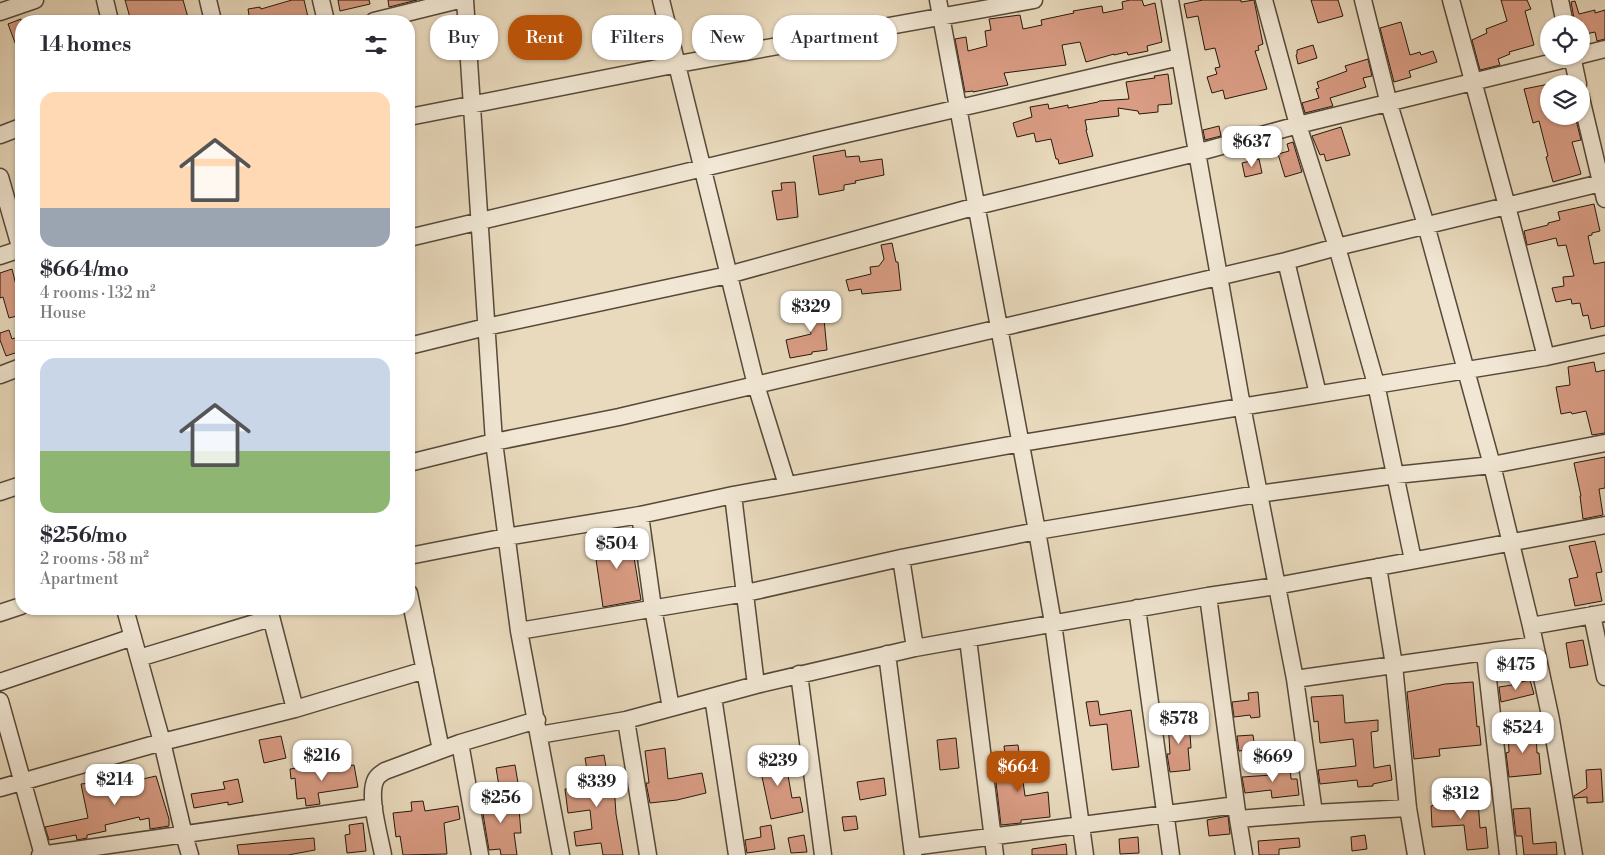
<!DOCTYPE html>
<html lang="en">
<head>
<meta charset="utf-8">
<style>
	body { margin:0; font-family:"Libre Bodoni",serif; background:#f7f7f7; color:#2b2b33; height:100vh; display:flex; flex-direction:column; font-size:19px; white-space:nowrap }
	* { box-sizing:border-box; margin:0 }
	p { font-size:16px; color:#7c7c81 }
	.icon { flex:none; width:28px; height:28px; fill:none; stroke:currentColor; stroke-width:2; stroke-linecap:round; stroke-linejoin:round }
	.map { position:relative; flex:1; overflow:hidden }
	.panel { position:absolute; left:15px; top:15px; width:400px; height:600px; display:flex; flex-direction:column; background:#fff; border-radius:20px; box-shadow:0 1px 4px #0004 }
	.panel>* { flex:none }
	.top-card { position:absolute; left:430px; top:15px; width:475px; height:45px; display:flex; gap:10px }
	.controls { position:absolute; left:1540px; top:15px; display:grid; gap:10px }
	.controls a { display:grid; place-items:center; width:50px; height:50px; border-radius:50%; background:#fff; box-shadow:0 1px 4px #0004; font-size:25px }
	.price { position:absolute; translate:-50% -42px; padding:0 11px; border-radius:10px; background:#fff; color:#222; font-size:16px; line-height:32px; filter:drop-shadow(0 1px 2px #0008) }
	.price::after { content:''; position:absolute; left:50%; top:30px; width:15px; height:11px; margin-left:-8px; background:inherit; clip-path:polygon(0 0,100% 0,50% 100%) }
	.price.current { background:#b45309; color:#fff }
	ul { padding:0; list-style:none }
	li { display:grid; align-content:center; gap:10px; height:265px; padding:0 25px }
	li+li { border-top:1px solid #e1e1e2 }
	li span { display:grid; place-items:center; height:155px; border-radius:15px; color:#555 }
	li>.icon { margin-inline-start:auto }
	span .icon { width:90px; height:90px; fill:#fffc; stroke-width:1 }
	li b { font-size:21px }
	h2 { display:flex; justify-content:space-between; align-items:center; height:60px; padding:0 25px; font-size:21px }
	.chip { padding:0 18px; border-radius:20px; background:#fff; box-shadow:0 1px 4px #0004; font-size:18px; line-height:45px }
	.chip.current { background:#b45309; color:#fff }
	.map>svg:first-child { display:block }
</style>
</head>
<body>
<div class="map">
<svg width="1605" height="855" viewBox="0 0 1605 855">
	<rect width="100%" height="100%" fill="#e9dabd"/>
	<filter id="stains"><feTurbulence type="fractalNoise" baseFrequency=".004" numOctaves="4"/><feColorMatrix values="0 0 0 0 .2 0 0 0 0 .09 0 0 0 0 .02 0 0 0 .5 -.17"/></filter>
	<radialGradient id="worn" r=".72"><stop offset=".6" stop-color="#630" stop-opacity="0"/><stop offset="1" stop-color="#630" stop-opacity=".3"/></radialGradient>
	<path fill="#d99c84" stroke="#25190b" d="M 125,0 L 183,0 L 189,21 L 131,21 Z
		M 292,0 L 304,0 L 308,17 L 287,21 L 250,21 L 248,9 L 260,7 L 261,9 Z
		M 338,0 L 369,0 L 370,4 L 340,11 Z
		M 388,0 L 417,0 L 389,7 Z
		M 1130,0 L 1142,0 L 1144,6 L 1155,3 L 1162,42 L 1147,46 L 1148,51 L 1128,55 L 1127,52 L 1114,55 L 1114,54 L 1086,62 L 1080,42 L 1062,45 L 1066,65 L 1004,73 L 1008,85 L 973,92 L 973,91 L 965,92 L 955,39 L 966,37 L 968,51 L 987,46 L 985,31 L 991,30 L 989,19 L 1020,15 L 1023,29 L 1042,25 L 1041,20 L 1074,13 L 1073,11 L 1102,6 L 1103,13 L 1123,9 L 1122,2 Z
		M 1203,0 L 1241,0 L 1241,2 L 1254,0 L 1263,44 L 1258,46 L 1259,50 L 1255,51 L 1267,89 L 1225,99 L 1223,90 L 1212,93 L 1207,77 L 1217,74 L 1215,68 L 1220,67 L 1215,48 L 1205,50 L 1198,16 L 1187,18 L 1184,4 Z
		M 1311,0 L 1338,0 L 1343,16 L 1318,23 Z
		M 1501,0 L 1527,0 L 1531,9 L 1525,11 L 1534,45 L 1509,52 L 1510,54 L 1498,59 L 1500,65 L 1480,70 L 1472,40 L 1487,33 L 1486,29 L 1507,21 Z
		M 1575,1 L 1579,14 L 1595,10 L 1595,13 L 1605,10 L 1605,39 L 1597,41 L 1595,32 L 1581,35 L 1581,24 L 1575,24 L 1571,2 Z
		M 21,19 L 21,56 L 20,56 L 8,24 Z
		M 1401,22 L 1410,55 L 1420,52 L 1421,55 L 1433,51 L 1437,62 L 1409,71 L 1411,77 L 1394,82 L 1380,28 Z
		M 1313,45 L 1317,58 L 1298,64 L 1296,55 L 1297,54 L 1297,50 Z
		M 1368,59 L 1372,76 L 1363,78 L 1366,87 L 1330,98 L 1333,106 L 1305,113 L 1302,103 L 1319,98 L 1316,89 L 1319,88 L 1317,82 L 1347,71 L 1345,66 Z
		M 1168,74 L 1172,104 L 1158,105 L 1158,112 L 1139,114 L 1138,111 L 1118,108 L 1119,116 L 1085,120 L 1087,130 L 1086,130 L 1093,156 L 1059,164 L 1058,159 L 1056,159 L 1051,139 L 1036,142 L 1034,133 L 1017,137 L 1013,123 L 1032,117 L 1030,107 L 1048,104 L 1049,109 L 1068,105 L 1068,108 L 1098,102 L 1099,101 L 1129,99 L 1126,82 L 1155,78 L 1154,76 Z
		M 1549,84 L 1549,116 L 1575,116 L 1581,140 L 1572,142 L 1581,174 L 1553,182 L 1546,157 L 1548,156 L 1539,121 L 1533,123 L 1524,89 Z
		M 1219,126 L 1221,136 L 1205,140 L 1203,130 Z
		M 1341,127 L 1350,155 L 1326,161 L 1324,154 L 1320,155 L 1312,136 Z
		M 1293,142 L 1302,172 L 1285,177 L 1278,154 L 1289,151 L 1287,144 Z
		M 845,150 L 846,157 L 859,156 L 860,162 L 882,159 L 884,175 L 855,181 L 856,183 L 844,185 L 844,190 L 819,195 L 813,156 Z
		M 1259,159 L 1262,173 L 1245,177 L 1242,163 Z
		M 795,182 L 798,217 L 777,220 L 772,191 L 782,190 L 781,183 Z
		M 1594,204 L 1600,231 L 1592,233 L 1592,235 L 1588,236 L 1594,264 L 1605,262 L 1605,326 L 1591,329 L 1588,315 L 1583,316 L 1580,303 L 1572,304 L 1571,299 L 1556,302 L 1552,288 L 1564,286 L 1563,277 L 1574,276 L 1566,245 L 1558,246 L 1556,238 L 1527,245 L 1524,231 L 1548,225 L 1548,223 L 1560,220 L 1558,212 Z
		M 892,243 L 896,262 L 898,262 L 901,290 L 862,294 L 861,289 L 849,291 L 846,280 L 871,274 L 870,267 L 879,266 L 884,259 L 881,245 Z
		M 12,269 L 21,305 L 21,315 L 9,318 L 3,297 L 0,298 L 0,273 Z
		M 822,299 L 827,350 L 812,352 L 812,354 L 790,358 L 786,340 L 811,334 L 805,303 Z
		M 9,330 L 12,339 L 21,336 L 21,351 L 6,356 L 0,340 L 0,333 Z
		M 1594,362 L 1596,372 L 1605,370 L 1605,433 L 1592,435 L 1586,411 L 1572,414 L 1571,412 L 1561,414 L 1556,387 L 1570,385 L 1568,367 Z
		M 1605,457 L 1605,488 L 1599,489 L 1603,515 L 1583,519 L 1580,496 L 1581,496 L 1574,463 Z
		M 630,533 L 641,600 L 603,607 L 593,539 Z
		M 1595,541 L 1602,572 L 1596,573 L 1602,601 L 1575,606 L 1569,579 L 1578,577 L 1569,546 Z
		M 1583,640 L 1588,665 L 1570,668 L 1566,643 Z
		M 1530,680 L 1534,694 L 1501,702 L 1499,687 L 1512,685 L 1512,684 Z
		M 1473,682 L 1477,727 L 1479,726 L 1481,745 L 1439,749 L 1440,756 L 1414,759 L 1407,692 L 1445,684 Z
		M 1258,692 L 1260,717 L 1251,718 L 1250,715 L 1234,717 L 1232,702 L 1249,700 L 1248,693 Z
		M 1343,695 L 1345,723 L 1378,720 L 1378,731 L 1371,732 L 1374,768 L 1390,765 L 1392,780 L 1373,784 L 1373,786 L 1358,787 L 1357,780 L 1320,784 L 1318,770 L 1356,766 L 1353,739 L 1320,743 L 1318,721 L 1314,722 L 1311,697 Z
		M 1098,701 L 1100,715 L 1131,710 L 1139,767 L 1112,770 L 1107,724 L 1090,726 L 1086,702 Z
		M 1189,719 L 1191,748 L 1188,748 L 1190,770 L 1170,772 L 1167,754 L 1170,754 L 1168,721 Z
		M 1536,731 L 1537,753 L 1539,753 L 1541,774 L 1509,777 L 1506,753 L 1509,752 L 1508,732 Z
		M 1253,735 L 1255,749 L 1239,751 L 1237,736 Z
		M 281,736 L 286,758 L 264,763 L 259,740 Z
		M 956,738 L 959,768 L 940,770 L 937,740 Z
		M 1018,745 L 1025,796 L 1048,792 L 1050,817 L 1021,820 L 1021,823 L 1001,825 L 995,774 L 1007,773 L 1004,746 Z
		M 665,748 L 668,779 L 702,773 L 706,793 L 677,800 L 650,803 L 646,783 L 649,783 L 645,751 Z
		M 784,753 L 792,798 L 800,797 L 803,812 L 771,819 L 758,758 Z
		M 604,755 L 609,785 L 614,785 L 616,814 L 623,855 L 603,855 L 601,843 L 576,846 L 574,832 L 592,829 L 590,810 L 568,813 L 565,789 L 583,786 L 581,777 L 588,776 L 585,758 Z
		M 317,765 L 317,771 L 354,765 L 358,787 L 318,793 L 320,804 L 306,806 L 305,798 L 297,799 L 295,778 L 291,779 L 290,769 Z
		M 515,765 L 518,783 L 499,786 L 496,768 Z
		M 1290,767 L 1291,779 L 1297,779 L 1299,795 L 1272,798 L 1271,790 L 1245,793 L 1242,777 L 1272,775 L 1271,768 Z
		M 1601,769 L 1603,802 L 1587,803 L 1587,797 L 1574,798 L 1574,796 L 1587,788 L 1586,770 Z
		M 104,775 L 105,780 L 124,776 L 125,783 L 156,776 L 169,819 L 169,826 L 150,829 L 149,818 L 140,820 L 139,817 L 105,825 L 106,831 L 87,835 L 87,838 L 77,840 L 76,835 L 49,840 L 45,827 L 88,818 L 81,784 L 89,783 L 88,778 Z
		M 884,778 L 886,795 L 860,800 L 857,782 Z
		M 238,779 L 243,802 L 228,805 L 228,802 L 194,808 L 191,794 L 225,789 L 223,782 Z
		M 1457,793 L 1458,802 L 1478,800 L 1480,828 L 1486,827 L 1488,848 L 1467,850 L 1464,825 L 1432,827 L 1431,806 L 1443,802 L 1444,794 Z
		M 507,794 L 510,810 L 519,809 L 521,833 L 514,833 L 517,855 L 501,855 L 500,849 L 489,850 L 480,796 Z
		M 423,801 L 425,811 L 458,806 L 460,819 L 444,823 L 447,854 L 403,855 L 400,836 L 396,837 L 393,813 L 412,811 L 411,802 Z
		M 1530,808 L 1533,844 L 1556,842 L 1557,855 L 1524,855 L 1522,836 L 1516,836 L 1513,809 Z
		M 856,816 L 858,829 L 844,831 L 842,817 Z
		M 1228,816 L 1230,834 L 1209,836 L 1207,820 Z
		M 363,823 L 366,851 L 347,853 L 345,835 L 350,834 L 349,825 Z
		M 771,825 L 775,849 L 747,853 L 745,840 L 761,837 L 760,827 Z
		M 804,835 L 807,852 L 791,853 L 788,838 Z
		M 1365,835 L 1367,849 L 1352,851 L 1351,837 Z
		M 1138,837 L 1139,853 L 1120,854 L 1119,839 Z
		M 314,838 L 315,850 L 288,855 L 239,855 L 237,845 Z
		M 1299,838 L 1300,847 L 1279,849 L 1279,855 L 1259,855 L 1258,841 Z
		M 1066,844 L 1067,855 L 1032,855 L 1032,849 Z"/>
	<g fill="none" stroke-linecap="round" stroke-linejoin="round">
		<g stroke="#564938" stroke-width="19">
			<path id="minor" d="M 105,0 L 110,21
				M 208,0 L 213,21
				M 321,0 L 326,21
				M 465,0 L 494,442 L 519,631 L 561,855
				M 661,0 L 756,385 L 787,485
				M 938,0 L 1037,531 L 1053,623 L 1085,855
				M 1170,0 L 1242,406 L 1295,679 L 1314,813
				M 1264,0 L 1298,125 L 1337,247 L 1376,384 L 1413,560
				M 1363,0 L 1389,104 L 1426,225 L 1492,465 L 1531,626 L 1551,720 L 1574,855
				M 1451,0 L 1507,206 L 1546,357
				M 1560,0 L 1565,24
				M 0,12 L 35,0
				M 374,21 L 459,0
				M 1581,55 L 1605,49
				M 1572,56 L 1578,84
				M 1581,98 L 1605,199
				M 409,117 L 678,64 L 1034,0
				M 0,135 L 21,127
				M 0,177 L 21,250
				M 409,238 L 825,139 L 1180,57
				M 0,256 L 21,249
				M 1286,261 L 1318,394
				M 409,346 L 486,327 L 728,275 L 977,206 L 1196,153 L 1298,125 L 1578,56
				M 0,375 L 21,367
				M 409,463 L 494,442 L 619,417 L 1286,261 L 1337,247 L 1605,182
				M 0,492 L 21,485
				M 733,495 L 756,685
				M 640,515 L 653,608 L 671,708
				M 409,556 L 506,537 L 640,515 L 733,495 L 1022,443 L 1424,377 L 1546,357 L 1605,344
				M 901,558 L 915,648
				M 1378,567 L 1394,665 L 1408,808 L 1416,855
				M 409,593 L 441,750
				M 1208,596 L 1238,819 L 1244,855
				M 1137,608 L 1171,855
				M 125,609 L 162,742 L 184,835 L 190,855
				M 269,609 L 295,709
				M 0,613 L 21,606
				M 1592,615 L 1605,677
				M 1531,626 L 1605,613
				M 519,631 L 746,593 L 901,558 L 1037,531 L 1258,494 L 1396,475 L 1492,465 L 1605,443
				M 968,639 L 995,855
				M 1485,653 L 1508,855
				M 887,654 L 913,855
				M 139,658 L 271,618
				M 799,674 L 823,855
				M 1295,679 L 1535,645
				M 0,682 L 133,637
				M 713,697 L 737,855
				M 0,701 L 43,855
				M 626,720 L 648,855
				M 539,735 L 626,720 L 756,685 L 915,648 L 1208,596 L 1276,586 L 1605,525
				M 460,743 L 480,855
				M 0,788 L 162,742 L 295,709 L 425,670
				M 1238,819 L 1314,813 L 1408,808
				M 912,847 L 1236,805
				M 40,855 L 374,807
				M 383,855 C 380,837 367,795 376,779 C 378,775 382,773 385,771 L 460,743 L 537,720"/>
		</g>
		<use href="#minor" stroke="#f1e7d4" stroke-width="16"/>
	</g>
	<rect width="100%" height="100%" filter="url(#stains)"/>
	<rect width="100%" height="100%" fill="url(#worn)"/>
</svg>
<div class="controls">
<a><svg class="icon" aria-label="locate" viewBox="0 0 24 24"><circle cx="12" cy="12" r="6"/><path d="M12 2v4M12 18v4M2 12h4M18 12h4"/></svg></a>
<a><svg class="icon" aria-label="layers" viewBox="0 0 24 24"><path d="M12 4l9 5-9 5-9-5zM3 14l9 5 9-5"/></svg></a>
</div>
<b class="price" style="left:1252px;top:168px">$637</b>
<b class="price" style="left:811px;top:333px">$329</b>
<b class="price" style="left:617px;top:570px">$504</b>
<b class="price" style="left:1516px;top:691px">$475</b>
<b class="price" style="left:1179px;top:745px">$578</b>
<b class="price" style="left:1523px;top:754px">$524</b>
<b class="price" style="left:322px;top:782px">$216</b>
<b class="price" style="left:1273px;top:783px">$669</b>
<b class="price" style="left:778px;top:787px">$239</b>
<b class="price current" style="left:1018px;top:793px">$664</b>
<b class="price" style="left:115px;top:806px">$214</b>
<b class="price" style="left:597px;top:808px">$339</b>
<b class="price" style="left:1461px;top:820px">$312</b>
<b class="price" style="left:501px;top:824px">$256</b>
<div class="top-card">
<a class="chip">Buy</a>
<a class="chip current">Rent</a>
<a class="chip">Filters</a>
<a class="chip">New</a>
<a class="chip">Apartment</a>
</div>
<section class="panel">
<h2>14 homes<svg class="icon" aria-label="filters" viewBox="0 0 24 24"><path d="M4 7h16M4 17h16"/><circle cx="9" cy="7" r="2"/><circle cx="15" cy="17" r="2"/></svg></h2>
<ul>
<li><span style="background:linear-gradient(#ffd9b3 75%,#9aa5b1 0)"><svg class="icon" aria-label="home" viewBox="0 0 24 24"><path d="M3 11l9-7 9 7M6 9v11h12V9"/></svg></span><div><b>$664/mo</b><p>4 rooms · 132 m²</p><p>House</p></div></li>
<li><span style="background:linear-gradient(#c9d6e8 60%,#8fb573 0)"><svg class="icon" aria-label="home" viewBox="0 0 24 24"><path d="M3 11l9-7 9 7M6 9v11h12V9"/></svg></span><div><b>$256/mo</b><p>2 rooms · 58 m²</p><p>Apartment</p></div></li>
</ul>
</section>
</div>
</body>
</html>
